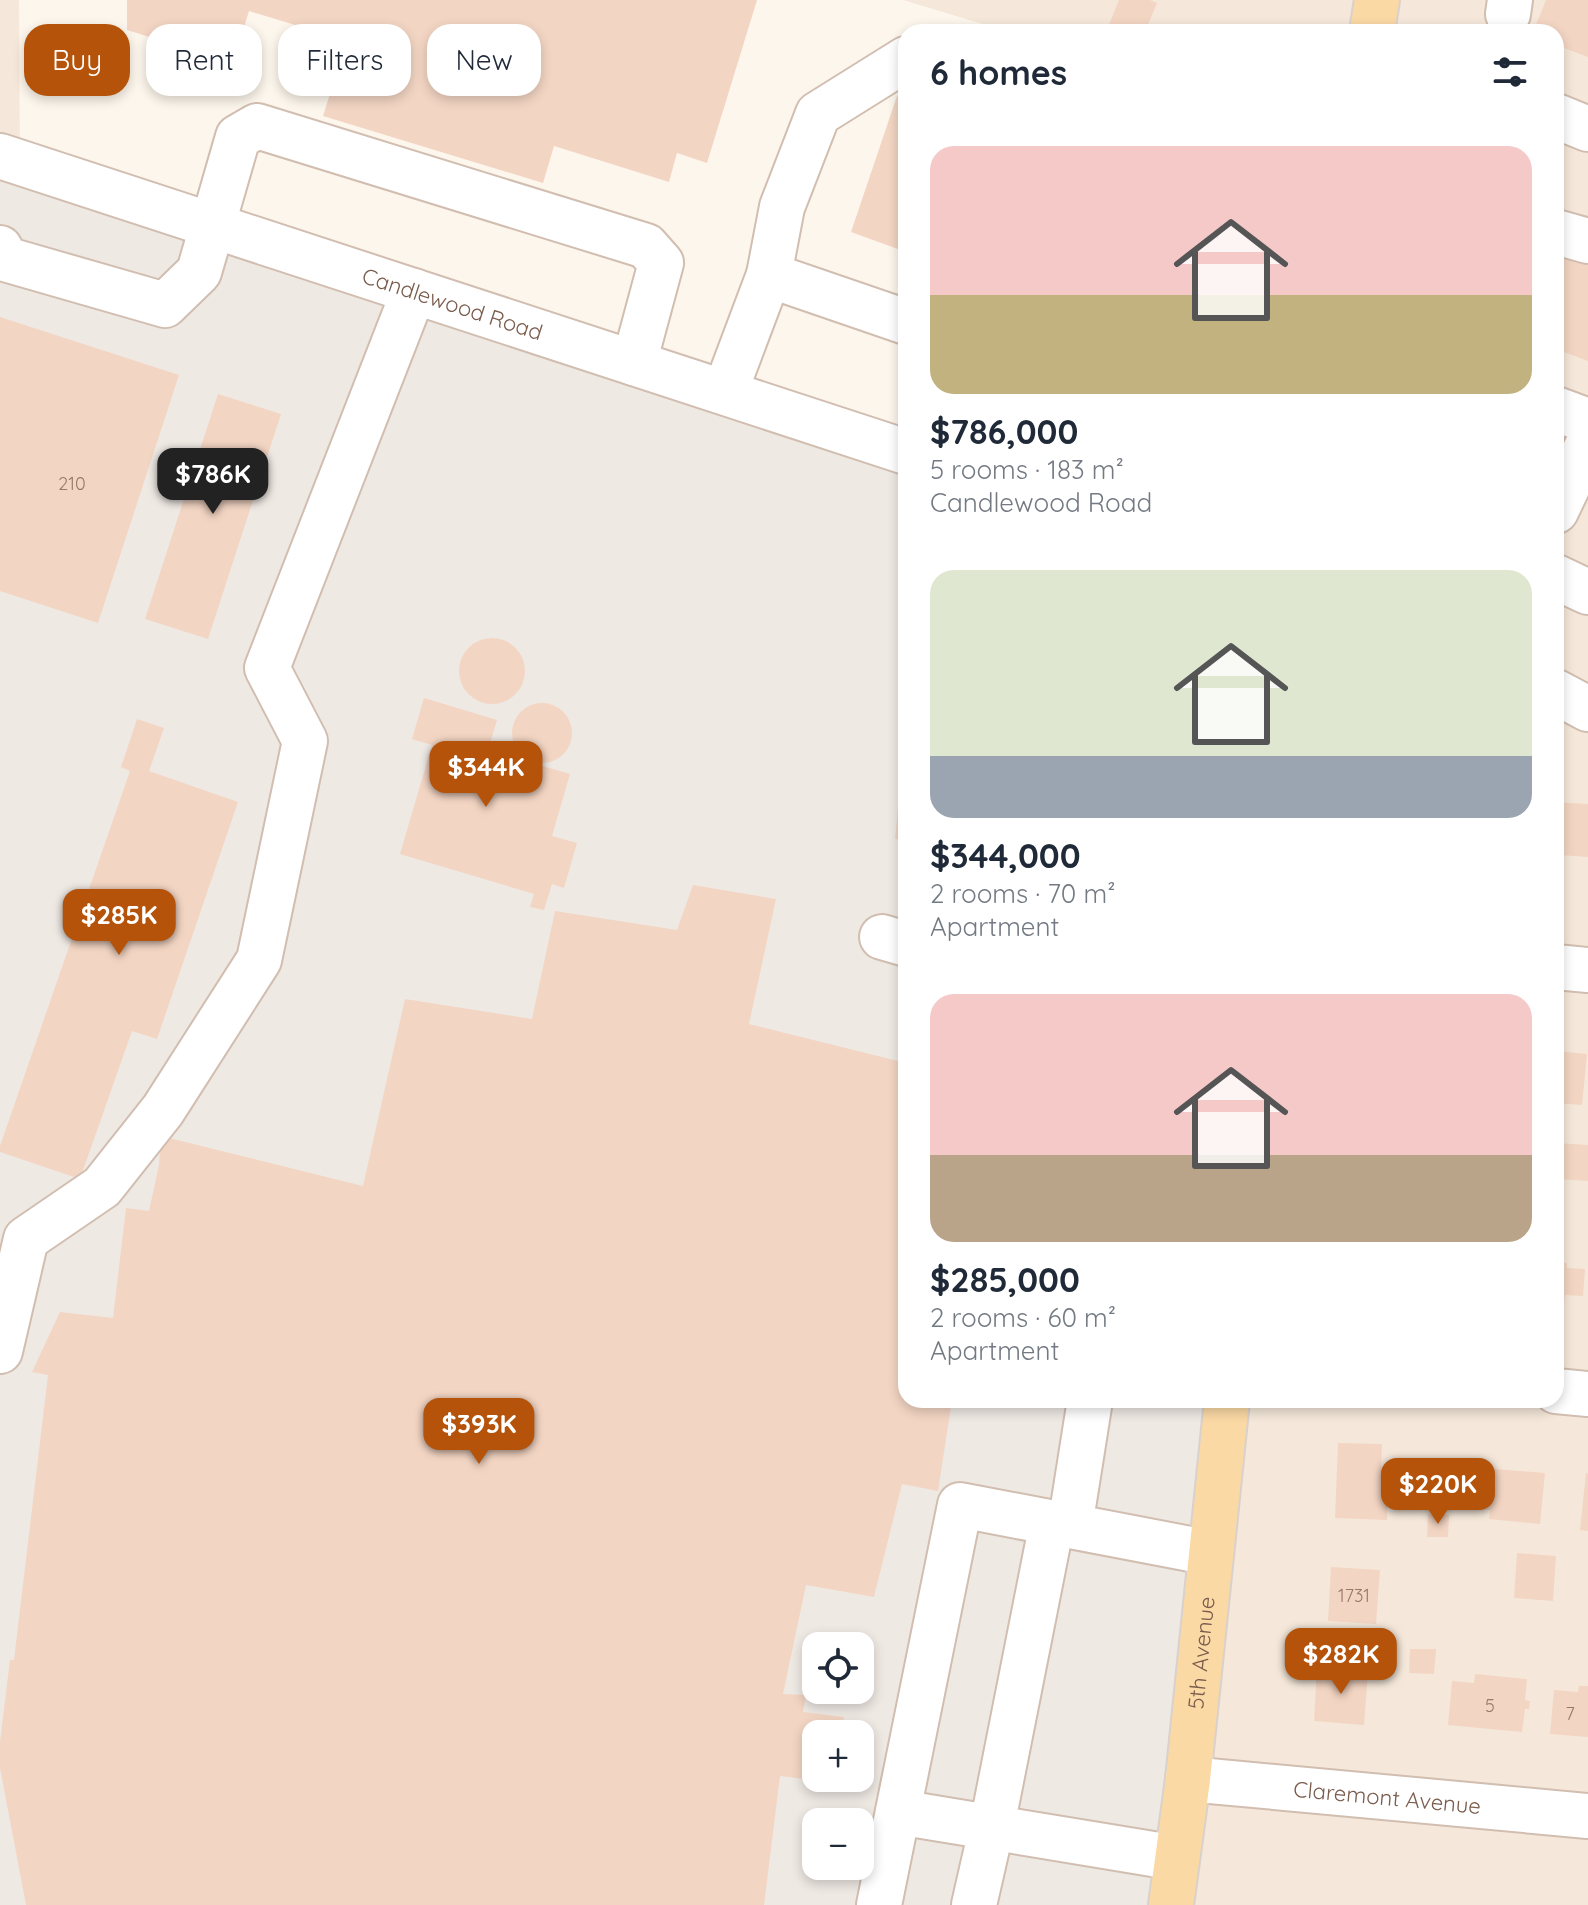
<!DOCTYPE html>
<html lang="en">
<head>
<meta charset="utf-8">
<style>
	body { margin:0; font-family:Quicksand,sans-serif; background:#f2f2f3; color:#1f2937; height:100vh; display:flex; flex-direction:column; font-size:30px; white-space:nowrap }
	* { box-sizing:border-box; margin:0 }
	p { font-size:26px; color:#747a83 }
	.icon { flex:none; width:44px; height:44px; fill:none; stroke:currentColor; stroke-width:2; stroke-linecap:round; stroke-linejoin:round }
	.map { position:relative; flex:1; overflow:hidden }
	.sheet { position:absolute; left:898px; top:24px; width:666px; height:1384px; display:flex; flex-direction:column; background:#fff; border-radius:24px; box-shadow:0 4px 12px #0003 }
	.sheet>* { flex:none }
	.banner { position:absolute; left:24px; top:24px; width:754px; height:72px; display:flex; gap:16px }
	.controls { position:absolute; left:802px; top:1632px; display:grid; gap:16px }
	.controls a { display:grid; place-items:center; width:72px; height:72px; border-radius:16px; background:#fff; box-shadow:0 4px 12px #0003; font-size:40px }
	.price { position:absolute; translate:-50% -68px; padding:0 18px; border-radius:16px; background:#b45309; color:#fff; font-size:26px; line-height:52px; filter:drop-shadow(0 2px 4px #0008) }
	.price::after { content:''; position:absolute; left:50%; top:48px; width:24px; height:18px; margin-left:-12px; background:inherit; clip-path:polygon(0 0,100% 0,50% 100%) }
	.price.selected { background:#222; color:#fff }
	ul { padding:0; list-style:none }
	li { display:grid; align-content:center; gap:16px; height:424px; padding:0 32px }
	li span { display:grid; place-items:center; height:248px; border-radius:24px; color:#555 }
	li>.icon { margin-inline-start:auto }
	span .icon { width:144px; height:144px; fill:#fffc; stroke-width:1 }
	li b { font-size:34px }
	h2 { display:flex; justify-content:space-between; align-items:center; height:96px; padding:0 32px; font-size:34px }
	.tag { padding:0 28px; border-radius:24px; background:#fff; box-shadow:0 4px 12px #0003; font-size:28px; line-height:72px }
	.tag.selected { background:#b45309; color:#fff }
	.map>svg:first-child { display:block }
</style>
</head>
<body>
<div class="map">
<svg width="1588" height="1905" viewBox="0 0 1588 1905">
	<rect width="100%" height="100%" fill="#fdf6ec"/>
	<path fill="#f5e8da" d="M 0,0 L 19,0 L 20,163 L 0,156 Z
		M 903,0 L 1588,0 L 1588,1905 L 1183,1905 L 1231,1400 L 1556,1400 L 1556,32 L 1009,32 Z"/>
	<path fill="#efe9e4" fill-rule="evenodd" d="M 0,156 L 906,451 L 906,1400 L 1226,1400 L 1174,1905 L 0,1905 ZM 816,1646 L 860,1646 L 860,1690 L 816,1690 ZM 816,1734 L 860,1734 L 860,1778 L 816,1778 ZM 816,1822 L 860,1822 L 860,1866 L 816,1866 Z"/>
	<path fill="#f3d5c3" d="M 127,0 L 757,0 L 707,163 L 677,153 L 669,182 L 554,146 L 543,183 L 323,116 L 335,78 L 293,65 L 305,28 L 249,11 L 233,63 L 127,30 Z
		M 1119,0 L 1150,0 L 1157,3 L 1145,32 L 1106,32 Z
		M 1546,0 L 1588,0 L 1588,57 L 1556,45 L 1556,32 L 1533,32 Z
		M 906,91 L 906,252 L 851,232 L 897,96 Z
		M 1556,246 L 1588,257 L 1588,361 L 1556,349 Z
		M 0,317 L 179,375 L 98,623 L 0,591 Z
		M 218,394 L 281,414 L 208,639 L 145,619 Z
		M459 671a33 33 0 1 1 66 0a33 33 0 1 1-66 0Z
		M 424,698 L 497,720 L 485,760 L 533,774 L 536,764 L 570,774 L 552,836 L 577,843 L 564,888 L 552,884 L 544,910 L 530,907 L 534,894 L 400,854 L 432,745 L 412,739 Z
		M512 733a30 30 0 1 1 60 0a30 30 0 1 1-60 0Z
		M 137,719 L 164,728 L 149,771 L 238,802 L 157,1039 L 132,1031 L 80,1179 L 0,1152 L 0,1146 L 130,771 L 121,767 Z
		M 904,744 L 906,744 L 906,840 L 895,839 Z
		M 1556,802 L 1588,804 L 1588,857 L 1560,855 L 1560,846 L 1556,846 Z
		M 693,885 L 776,899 L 749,1024 L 906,1063 L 906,1400 L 952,1400 L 938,1491 L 902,1484 L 874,1597 L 806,1585 L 783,1694 L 806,1695 L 803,1712 L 844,1717 L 842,1734 L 816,1734 L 816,1778 L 837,1778 L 837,1783 L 780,1776 L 764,1905 L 26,1905 L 0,1768 L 0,1742 L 10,1660 L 14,1660 L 48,1375 L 32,1372 L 60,1312 L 113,1318 L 126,1208 L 149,1211 L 159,1165 L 161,1136 L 363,1186 L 405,999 L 532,1019 L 555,911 L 677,930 Z
		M 1556,1051 L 1587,1054 L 1582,1105 L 1556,1103 Z
		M 1556,1143 L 1588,1145 L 1588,1181 L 1556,1179 Z
		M 1556,1262 L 1567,1263 L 1567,1268 L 1585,1269 L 1583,1296 L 1565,1295 L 1563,1314 L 1556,1313 Z
		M 1338,1443 L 1382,1444 L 1381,1470 L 1388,1470 L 1387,1520 L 1335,1518 Z
		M 1469,1467 L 1545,1473 L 1540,1524 L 1489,1519 L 1490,1510 L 1465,1508 Z
		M 1586,1473 L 1588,1474 L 1588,1531 L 1580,1530 Z
		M 1428,1514 L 1449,1515 L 1448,1537 L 1427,1537 Z
		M 1517,1553 L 1556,1556 L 1553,1601 L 1514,1598 Z
		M 1331,1567 L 1380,1570 L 1376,1624 L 1328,1621 Z
		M 1410,1649 L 1436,1649 L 1434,1674 L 1409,1673 Z
		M 1317,1668 L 1368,1672 L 1364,1725 L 1314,1721 Z
		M 1475,1674 L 1527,1679 L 1525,1700 L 1530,1701 L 1529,1709 L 1525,1709 L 1522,1732 L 1448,1725 L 1452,1681 L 1474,1683 Z
		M 1579,1686 L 1588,1686 L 1588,1737 L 1550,1734 L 1554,1690 L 1578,1692 Z"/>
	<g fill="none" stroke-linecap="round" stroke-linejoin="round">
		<g stroke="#d1beb0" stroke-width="48">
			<g id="minor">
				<path d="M 1508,14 L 1510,0"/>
				<path d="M 1556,116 L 1588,129"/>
				<path id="s1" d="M 0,156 L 906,452"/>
				<path d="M 1556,232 L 1588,241"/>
				<path d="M 0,248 L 5,259 L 165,305 L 199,272 L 238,137 L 257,126 L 646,246 L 661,263 L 634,363"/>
				<path d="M 769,275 L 782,207 L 818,114 L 906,59"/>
				<path d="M 725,392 L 769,275 L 906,322"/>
				<path d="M 1556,409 L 1588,421"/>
				<path d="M 1556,511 L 1588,444"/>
				<path d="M 1556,577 L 1588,592"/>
				<path d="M 1556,692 L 1588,709"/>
				<path d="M 882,937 L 906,944"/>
				<path d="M 1556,967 L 1588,970"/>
				<path d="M 0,1351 L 26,1239 L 102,1187 L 163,1110 L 259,960 L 305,741 L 267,668 L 414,291"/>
				<path d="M 1556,1391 L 1588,1394"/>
				<path d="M 1070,1526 L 1090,1400"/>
				<path id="s2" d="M 1188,1779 L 1588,1816"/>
				<path d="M 898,1812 L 1177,1858"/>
				<path d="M 879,1905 L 960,1505 L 1211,1553"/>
				<path d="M 974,1905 L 992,1826 L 1052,1523"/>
			</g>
		</g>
		<g stroke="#dad1cd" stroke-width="48">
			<g id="major">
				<path d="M 1372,32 L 1377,0"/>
				<path id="s3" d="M 1171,1905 L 1188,1779 L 1227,1400"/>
			</g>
		</g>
		<use href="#minor" stroke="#fff" stroke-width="44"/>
		<use href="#major" stroke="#fbd9a5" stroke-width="44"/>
	</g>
	<g text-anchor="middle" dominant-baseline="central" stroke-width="6" stroke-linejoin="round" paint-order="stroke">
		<g font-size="18" fill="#987a6a">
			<text x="72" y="483">210</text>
			<text x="1354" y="1595">1731</text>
			<text x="1490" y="1705">5</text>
			<text x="1570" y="1713">7</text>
		</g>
		<g font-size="22" fill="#7a5c4d" stroke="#fffaf3">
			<text stroke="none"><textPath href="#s1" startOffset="476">Candlewood Road</textPath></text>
			<text stroke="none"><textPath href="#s3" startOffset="254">5th Avenue</textPath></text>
			<text stroke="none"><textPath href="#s2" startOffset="200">Claremont Avenue</textPath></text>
		</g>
	</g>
</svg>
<div class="controls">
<a><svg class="icon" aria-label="locate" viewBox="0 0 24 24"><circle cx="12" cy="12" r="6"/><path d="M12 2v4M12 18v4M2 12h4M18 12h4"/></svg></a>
<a>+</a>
<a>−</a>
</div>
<b class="price selected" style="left:213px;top:516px">$786K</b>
<b class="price" style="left:486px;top:809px">$344K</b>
<b class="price" style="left:119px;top:957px">$285K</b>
<b class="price" style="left:479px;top:1466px">$393K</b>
<b class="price" style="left:1438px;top:1526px">$220K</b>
<b class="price" style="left:1341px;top:1696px">$282K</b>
<div class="banner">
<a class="tag selected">Buy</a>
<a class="tag">Rent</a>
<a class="tag">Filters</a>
<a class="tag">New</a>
</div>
<section class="sheet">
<h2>6 homes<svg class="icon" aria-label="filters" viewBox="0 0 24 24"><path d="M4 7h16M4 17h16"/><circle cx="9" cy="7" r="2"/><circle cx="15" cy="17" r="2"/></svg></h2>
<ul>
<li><span style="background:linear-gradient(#f6c9c9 60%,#c2b280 0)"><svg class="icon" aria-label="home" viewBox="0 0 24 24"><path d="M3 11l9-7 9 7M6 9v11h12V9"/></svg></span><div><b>$786,000</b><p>5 rooms · 183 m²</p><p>Candlewood Road</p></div></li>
<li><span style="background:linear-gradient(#dfe7d0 75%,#9aa5b1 0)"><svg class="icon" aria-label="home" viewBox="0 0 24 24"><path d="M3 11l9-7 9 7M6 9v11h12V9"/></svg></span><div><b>$344,000</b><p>2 rooms · 70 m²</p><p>Apartment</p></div></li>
<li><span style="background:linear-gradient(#f6c9c9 65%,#b9a48a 0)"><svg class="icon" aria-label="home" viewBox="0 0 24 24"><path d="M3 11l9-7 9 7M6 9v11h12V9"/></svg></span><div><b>$285,000</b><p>2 rooms · 60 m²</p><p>Apartment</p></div></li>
</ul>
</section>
</div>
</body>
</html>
